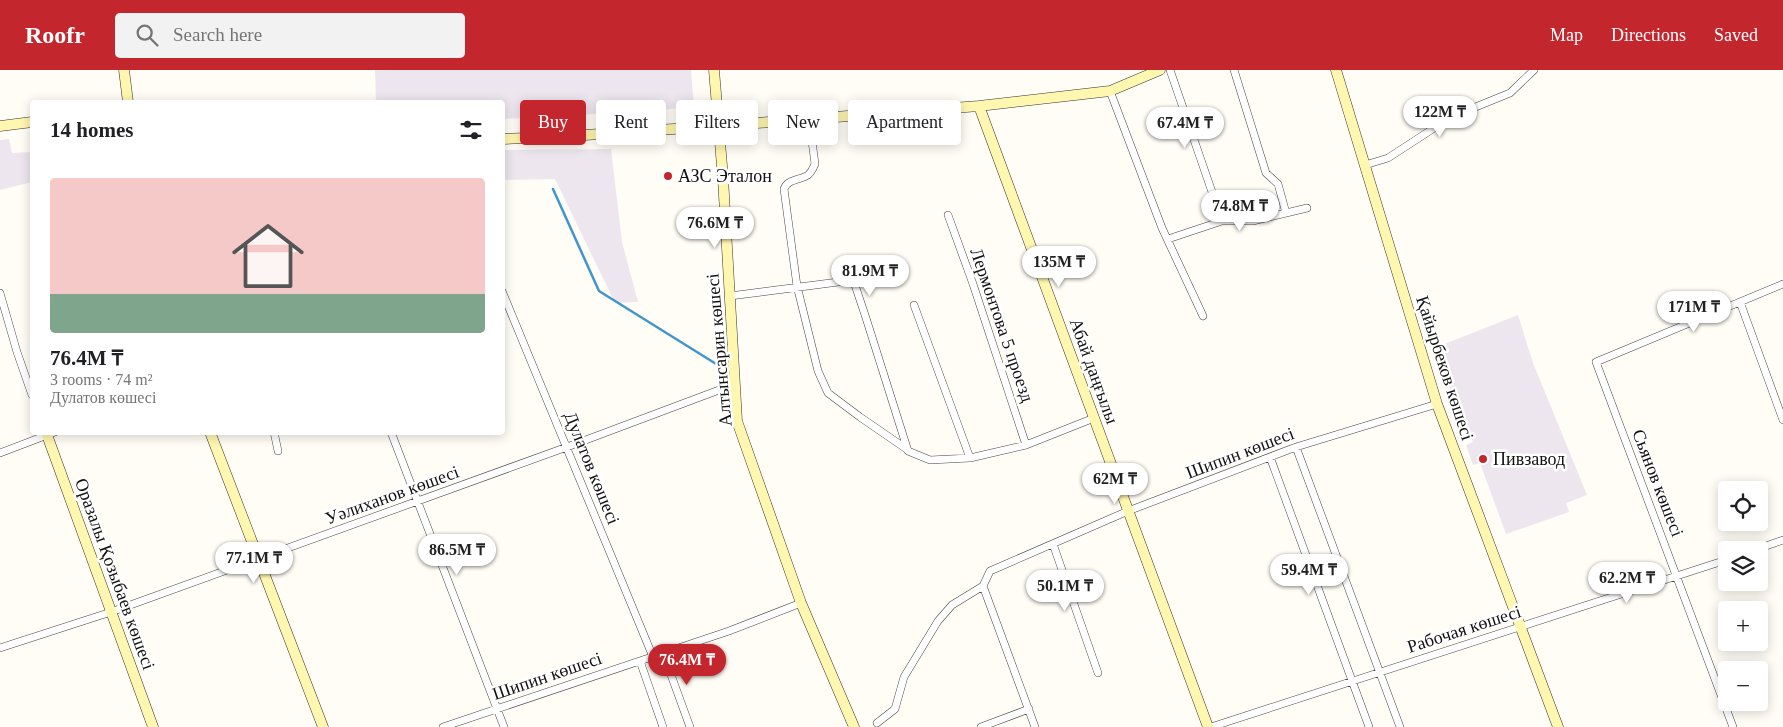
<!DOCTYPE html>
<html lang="en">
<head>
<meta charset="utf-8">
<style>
	body { margin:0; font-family:Georgia,serif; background:#f2f2f2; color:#202124; height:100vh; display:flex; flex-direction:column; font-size:19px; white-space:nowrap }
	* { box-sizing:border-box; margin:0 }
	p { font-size:16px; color:#757577 }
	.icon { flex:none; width:28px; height:28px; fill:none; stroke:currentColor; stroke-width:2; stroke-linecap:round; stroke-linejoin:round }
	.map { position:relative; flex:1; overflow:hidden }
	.drawer { position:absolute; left:30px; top:30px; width:475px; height:335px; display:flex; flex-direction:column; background:#fff; border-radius:5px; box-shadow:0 2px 12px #0003 }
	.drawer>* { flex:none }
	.guide { position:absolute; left:520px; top:30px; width:475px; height:45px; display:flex; gap:10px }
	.buttons { position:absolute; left:1718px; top:411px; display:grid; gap:10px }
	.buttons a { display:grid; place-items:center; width:50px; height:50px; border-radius:5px; background:#fff; box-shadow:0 2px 12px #0003; font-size:25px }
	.price { position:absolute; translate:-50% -42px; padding:0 11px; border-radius:18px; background:#fff; color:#222; font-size:16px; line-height:32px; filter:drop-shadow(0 1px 2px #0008) }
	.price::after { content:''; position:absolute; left:50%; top:30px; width:15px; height:11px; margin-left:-8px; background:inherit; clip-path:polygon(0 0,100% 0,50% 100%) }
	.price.active { background:#c4262e; color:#fff }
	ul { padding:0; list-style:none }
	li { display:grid; align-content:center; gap:10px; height:265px; padding:0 20px }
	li+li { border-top:1px solid #e0e0e0 }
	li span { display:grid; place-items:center; height:155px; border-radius:5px; color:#555 }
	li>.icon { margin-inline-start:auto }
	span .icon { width:90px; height:90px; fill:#fffc; stroke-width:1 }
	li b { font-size:21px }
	h2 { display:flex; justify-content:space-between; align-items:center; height:60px; padding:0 20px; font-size:21px }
	.pill { padding:0 18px; border-radius:5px; background:#fff; box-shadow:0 2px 12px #0003; font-size:18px; line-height:45px }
	.pill.active { background:#c4262e; color:#fff }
	header { display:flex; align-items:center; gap:30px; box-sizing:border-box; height:70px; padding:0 25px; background:#c4262e; color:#fff }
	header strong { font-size:24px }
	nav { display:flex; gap:28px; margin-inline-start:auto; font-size:18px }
	.search { width:350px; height:45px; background:#f2f2f2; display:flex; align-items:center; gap:12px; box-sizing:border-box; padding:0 18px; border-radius:5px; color:#757577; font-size:19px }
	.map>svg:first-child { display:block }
</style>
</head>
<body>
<header>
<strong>Roofr</strong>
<div class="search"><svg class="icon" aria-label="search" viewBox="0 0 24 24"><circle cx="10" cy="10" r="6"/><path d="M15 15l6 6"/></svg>Search here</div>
<nav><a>Map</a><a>Directions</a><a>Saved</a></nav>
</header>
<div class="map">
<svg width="1783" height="657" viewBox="0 0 1783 657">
	<rect width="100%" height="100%" fill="#fffdf5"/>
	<path fill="#eee6ef" d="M 375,0 L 691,0 L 694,37 L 646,41 L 503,49 L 502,32 L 376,32 Z
		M 9,69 L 12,83 L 32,82 L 32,112 L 0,120 L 0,70 Z
		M 611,79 L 622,172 L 638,232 L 615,233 L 555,109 L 503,110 L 503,80 Z
		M 1518,245 L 1533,293 L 1587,425 L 1566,433 L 1569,442 L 1506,464 L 1480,393 L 1473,395 L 1466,375 L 1473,372 L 1451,322 L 1437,277 Z"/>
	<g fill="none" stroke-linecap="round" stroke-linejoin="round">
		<path stroke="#3f96cf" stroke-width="2.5" d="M 553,119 L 599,221 L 721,297"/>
		<g stroke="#444" stroke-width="8">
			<path id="street" d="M 1170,0 L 1222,151
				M 1234,0 L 1266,103 L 1278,114 L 1286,143
				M 1110,21 L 1162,158 L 1203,246
				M 809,48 L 815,94 C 813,98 812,102 808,105 C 801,110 787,109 784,119 L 797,216 L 818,301 L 828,323 L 860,347 L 908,380
				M 1365,95 L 1388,88 L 1451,47 L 1510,23 L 1534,0
				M 948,145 L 973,214 L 1026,375
				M 1168,169 L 1222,151 L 1253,151 L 1307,138
				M 502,221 L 653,587
				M 0,223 L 17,282 L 32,325
				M 730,226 L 846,211 L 851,212 L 855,215 L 866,248 L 908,381 L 930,390 L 970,388 L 1026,375 L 1094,348
				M 1740,232 L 1783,350
				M 914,235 L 970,388
				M 274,362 L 278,381
				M 391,362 L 504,657
				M 1296,377 L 1400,657
				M 0,383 L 55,362
				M 1270,387 L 1369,657
				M 1053,474 L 1098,603
				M 1755,480 L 1783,470
				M 983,516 L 1035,657
				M 0,578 L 111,542 L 567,377 L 735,314
				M 663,583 L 690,657
				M 640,591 L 663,657
				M 877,653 L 895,639 L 904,607 L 938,551 L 952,535 L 983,516 L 990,501 L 1128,441 L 1296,377 L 1437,334
				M 443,657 L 729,561 L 801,533
				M 981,657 L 1029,639
				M 1211,657 L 1726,490
				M 1733,657 L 1596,292 L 1783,214"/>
		</g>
		<g stroke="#333" stroke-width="11">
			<path id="secondary" d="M 124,0 L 128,32
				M 714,0 L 723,108 L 737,351 L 801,533 L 854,657
				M 1336,0 L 1437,334 L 1558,657
				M 979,36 L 1208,657
				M 0,56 L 32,52
				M 502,69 L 570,66 L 718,56 L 979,36 L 1110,21 L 1160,0
				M 210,362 L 323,657
				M 47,365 L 153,657"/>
		</g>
		<use href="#street" stroke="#fff" stroke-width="7"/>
		<use href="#secondary" stroke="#fff6b0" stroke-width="10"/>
	</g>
	<g fill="#c4262e" stroke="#fff" stroke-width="2">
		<circle cx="668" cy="106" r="5"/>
		<circle cx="1483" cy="389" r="5"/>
	</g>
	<g text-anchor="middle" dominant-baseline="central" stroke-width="5" stroke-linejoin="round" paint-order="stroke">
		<g font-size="18" fill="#111" stroke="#fff" text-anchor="start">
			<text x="678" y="106">АЗС Эталон</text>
			<text x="1493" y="389">Пивзавод</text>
		</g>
		<g font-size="18" fill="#111" stroke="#fff">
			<text transform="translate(1002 255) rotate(71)">Лермонтова 5 проезд</text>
			<text transform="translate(719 280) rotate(-95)">Алтынсарин көшесі</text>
			<text transform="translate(1445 298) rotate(72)">Қайырбеков көшесі</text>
			<text transform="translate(1094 301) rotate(70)">Абай даңғылы</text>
			<text transform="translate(1240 383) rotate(-21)">Шипин көшесі</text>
			<text transform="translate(592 398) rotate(68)">Дулатов көшесі</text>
			<text transform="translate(1658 413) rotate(69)">Сьянов көшесі</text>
			<text transform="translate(392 425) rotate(-20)">Уәлиханов көшесі</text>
			<text transform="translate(115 504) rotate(70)">Оразалы Қозыбаев көшесі</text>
			<text transform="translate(1464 559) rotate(-18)">Рабочая көшесі</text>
			<text transform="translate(547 606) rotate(-19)">Шипин көшесі</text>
		</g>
	</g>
</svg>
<div class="buttons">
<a><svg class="icon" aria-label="locate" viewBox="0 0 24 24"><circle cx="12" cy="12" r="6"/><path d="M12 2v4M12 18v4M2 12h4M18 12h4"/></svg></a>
<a><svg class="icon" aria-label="layers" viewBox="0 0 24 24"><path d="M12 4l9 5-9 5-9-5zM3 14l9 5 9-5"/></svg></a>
<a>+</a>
<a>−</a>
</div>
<b class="price" style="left:1440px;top:68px">122M ₸</b>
<b class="price" style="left:1185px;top:79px">67.4M ₸</b>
<b class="price" style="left:1240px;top:162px">74.8M ₸</b>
<b class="price" style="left:715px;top:179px">76.6M ₸</b>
<b class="price" style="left:1059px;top:218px">135M ₸</b>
<b class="price" style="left:870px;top:227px">81.9M ₸</b>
<b class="price" style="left:1694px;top:263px">171M ₸</b>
<b class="price" style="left:1115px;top:435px">62M ₸</b>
<b class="price" style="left:457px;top:506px">86.5M ₸</b>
<b class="price" style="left:254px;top:514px">77.1M ₸</b>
<b class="price" style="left:1309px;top:526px">59.4M ₸</b>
<b class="price" style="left:1627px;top:534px">62.2M ₸</b>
<b class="price" style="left:1065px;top:542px">50.1M ₸</b>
<b class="price active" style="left:687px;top:616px">76.4M ₸</b>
<div class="guide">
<a class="pill active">Buy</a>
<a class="pill">Rent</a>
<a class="pill">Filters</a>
<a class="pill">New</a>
<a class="pill">Apartment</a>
</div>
<section class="drawer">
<h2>14 homes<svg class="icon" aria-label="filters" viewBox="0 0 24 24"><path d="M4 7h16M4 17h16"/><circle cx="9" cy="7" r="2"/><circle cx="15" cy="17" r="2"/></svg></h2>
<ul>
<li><span style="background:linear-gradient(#f6c9c9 75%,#7fa58c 0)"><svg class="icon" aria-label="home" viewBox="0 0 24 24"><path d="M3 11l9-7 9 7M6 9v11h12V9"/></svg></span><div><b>76.4M ₸</b><p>3 rooms · 74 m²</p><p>Дулатов көшесі</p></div></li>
</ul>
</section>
</div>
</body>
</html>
